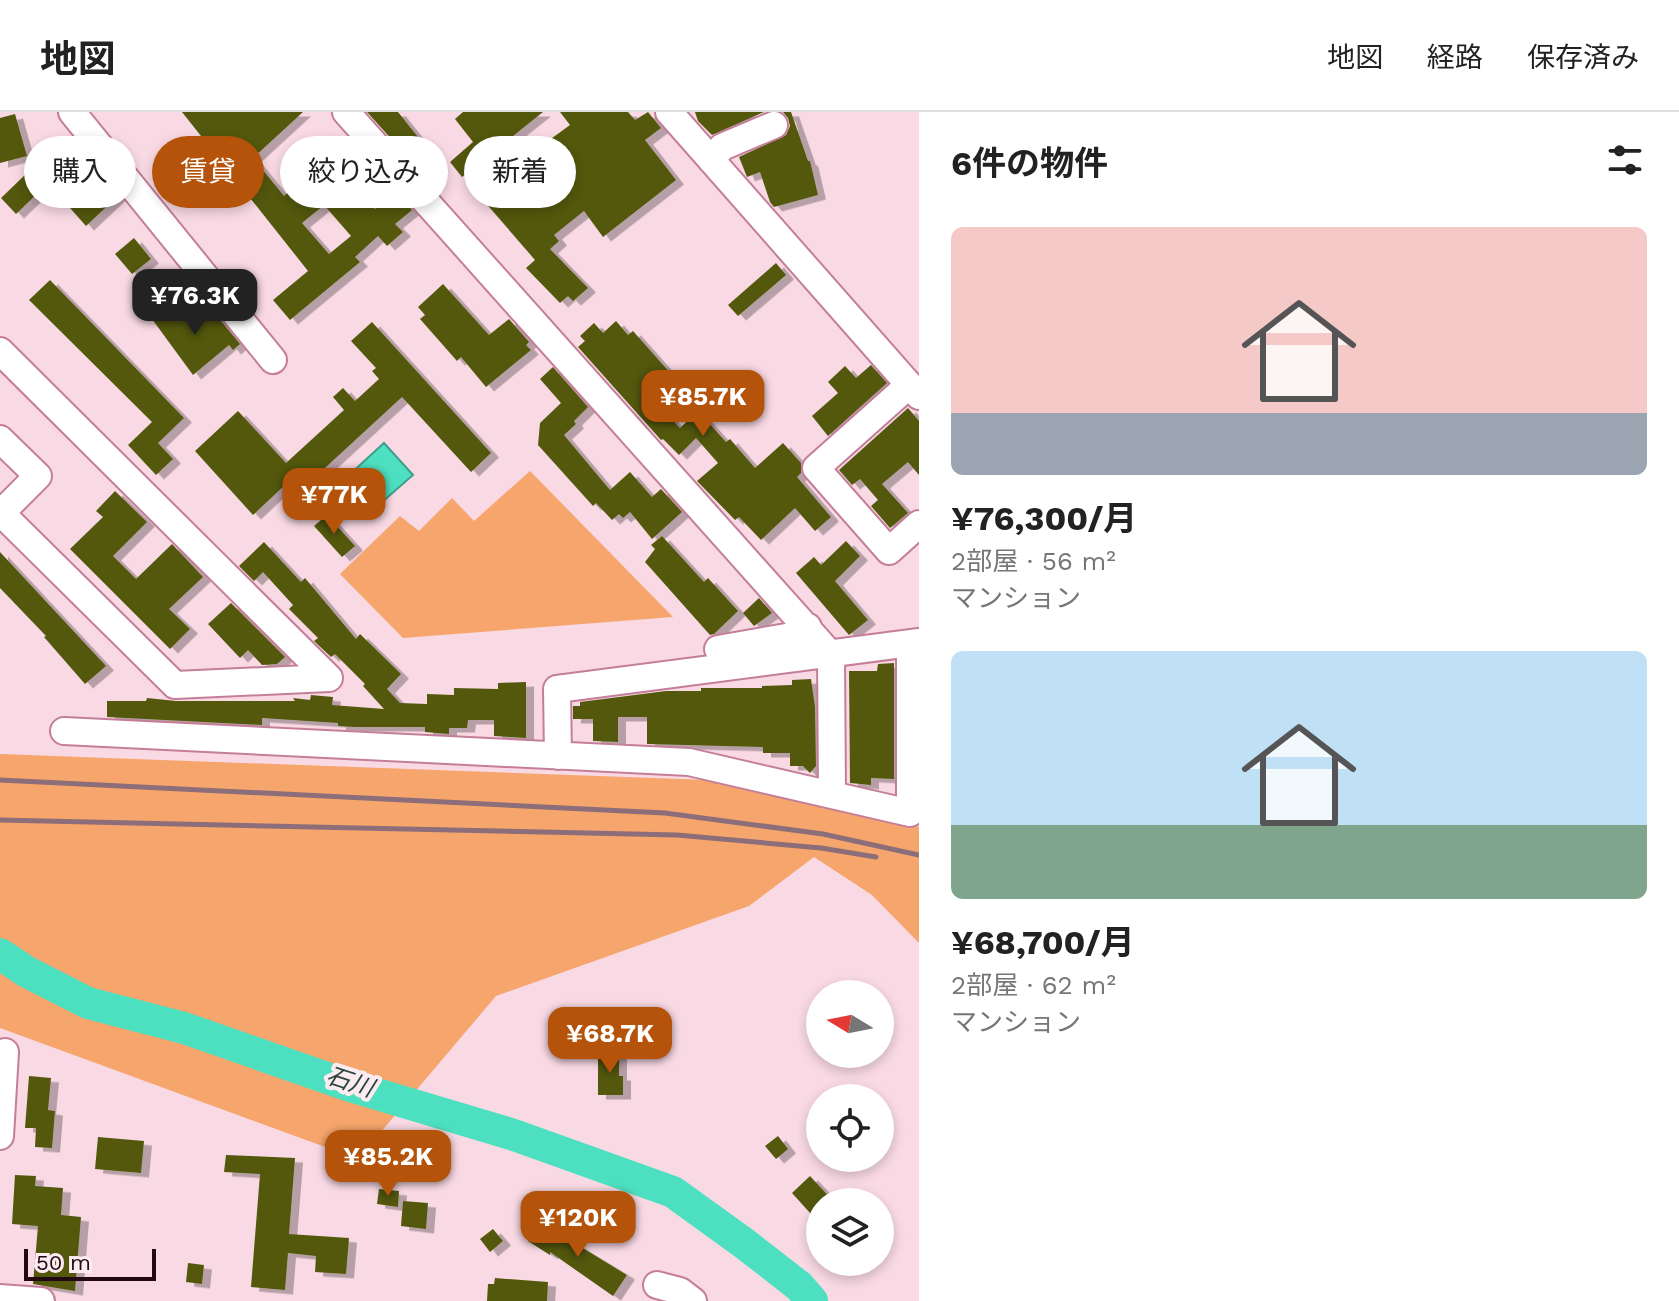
<!DOCTYPE html>
<html lang="ja">
<head>
<meta charset="utf-8">
<style>
	body { margin:0; font-family:"Work Sans","Noto Sans JP",sans-serif; background:#f2f2f2; color:#222; height:100vh; display:flex; flex-direction:column; font-size:30px; white-space:nowrap }
	* { box-sizing:border-box; margin:0 }
	p { font-size:26px; color:#767676 }
	.icon { flex:none; width:44px; height:44px; fill:none; stroke:currentColor; stroke-width:2; stroke-linecap:round; stroke-linejoin:round }
	.map { position:relative; flex:1; overflow:hidden }
	.drawer { display:flex; flex-direction:column; background:#fff; width:760px }
	.drawer>* { flex:none }
	.top-card { position:absolute; left:24px; top:24px; width:760px; height:72px; display:flex; gap:16px }
	.needle { width:52px; rotate:280deg }
	.buttons { position:absolute; left:806px; top:868px; display:grid; gap:16px }
	.buttons a { display:grid; place-items:center; width:88px; height:88px; border-radius:50%; background:#fff; box-shadow:0 4px 12px #0003; font-size:40px }
	.scale { position:absolute; left:24px; bottom:20px; width:132px; box-sizing:border-box; padding-left:8px; border:4px solid #220813; border-top:0; font-size:22px; line-height:28px; white-space:nowrap; color:#220813; -webkit-text-stroke:6px #fcecf1; paint-order:stroke }
	.price { position:absolute; translate:-50% -68px; padding:0 18px; border-radius:16px; background:#b45309; color:#fff; font-size:26px; line-height:52px; filter:drop-shadow(0 2px 4px #0008) }
	.price::after { content:''; position:absolute; left:50%; top:48px; width:24px; height:18px; margin-left:-12px; background:inherit; clip-path:polygon(0 0,100% 0,50% 100%) }
	.price.selected { background:#222; color:#fff }
	ul { padding:0; list-style:none }
	li { display:grid; align-content:center; gap:16px; height:424px; padding:0 32px }
	li span { display:grid; place-items:center; height:248px; border-radius:12px; color:#555 }
	li>.icon { margin-inline-start:auto }
	span .icon { width:144px; height:144px; fill:#fffc; stroke-width:1 }
	li b { font-size:34px }
	h2 { display:flex; justify-content:space-between; align-items:center; height:96px; padding:0 32px; font-size:34px }
	.chip { padding:0 28px; border-radius:36px; background:#fff; box-shadow:0 4px 12px #0003; font-size:28px; line-height:72px }
	.chip.selected { background:#b45309; color:#fff }
	header { display:flex; align-items:center; gap:48px; box-sizing:border-box; height:112px; padding:0 40px; background:#fff; border-bottom:2px solid #e0e0e0 }
	header strong { font-size:38px }
	nav { display:flex; gap:44px; margin-inline-start:auto; font-size:28px }
	main { display:flex; flex:1; min-height:0 }
	.map>svg:first-child { display:block }
</style>
</head>
<body>
<header>
<strong>地図</strong>
<nav><a>地図</a><a>経路</a><a>保存済み</a></nav>
</header>
<main>
<div class="map">
<svg width="919" height="1189" viewBox="0 0 919 1189">
	<defs>
		<filter id="shadow"><feDropShadow dx="8" dy="4.5" stdDeviation="0" flood-color="#0004"/></filter>
	</defs>
	<rect width="100%" height="100%" fill="#f9d9e4"/>
	<path fill="#f6a56c" d="M 530,359 L 673,505 L 403,526 L 340,462 L 400,404 L 419,419 L 452,386 L 474,409 Z
		M 0,642 L 709,668 L 784,680 L 919,715 L 919,831 L 872,783 L 814,745 L 749,794 L 496,884 L 358,1047 L 0,916 Z"/>
	<path fill="#4de0c0" stroke="#409f8c" stroke-width="2" d="M 384,331 L 413,363 L 365,405 L 337,374 Z"/>
	<g fill="none" stroke-linecap="round" stroke-linejoin="round">
		<path stroke="#4de0c0" stroke-width="32" d="M 0,842 L 27,860 L 88,891 L 184,916 L 350,974 L 514,1023 L 673,1080 L 745,1132 L 799,1174 L 812,1189"/>
	</g>
	<path fill="#52590c" fill-rule="evenodd" filter="url(#shadow)" d="M 182,0 L 303,0 L 253,46 L 284,84 L 327,45 L 375,97 L 395,79 L 412,98 L 395,112 L 403,120 L 387,134 L 378,124 L 355,145 L 360,150 L 290,208 L 273,188 L 308,159 ZM 324,93 L 351,124 L 329,142 L 302,111 Z
		M 367,0 L 398,0 L 430,40 L 414,52 Z
		M 463,0 L 543,0 L 462,65 L 450,50 L 473,30 L 455,7 Z
		M 560,0 L 628,0 L 635,8 L 648,0 L 661,16 L 645,28 L 676,68 L 603,125 L 584,99 L 554,123 L 559,129 L 550,137 L 588,176 L 573,189 L 568,184 L 560,191 L 526,156 L 535,148 L 477,81 L 500,64 L 520,86 L 552,58 L 537,37 L 570,13 Z
		M 695,0 L 764,0 L 712,23 L 698,9 Z
		M 783,0 L 791,0 L 808,49 L 810,49 L 818,83 L 774,95 L 770,90 L 760,60 L 747,65 L 739,45 L 786,23 L 790,14 L 788,6 Z
		M 15,2 L 27,44 L 0,51 L 0,6 Z
		M 96,59 L 118,84 L 86,114 L 63,88 Z
		M 28,60 L 43,76 L 16,102 L 1,86 Z
		M 134,126 L 151,147 L 132,162 L 115,142 Z
		M 776,151 L 786,163 L 738,204 L 728,193 Z
		M 50,168 L 184,306 L 158,331 L 173,347 L 156,363 L 128,333 L 152,310 L 29,188 Z
		M 443,172 L 489,223 L 509,207 L 529,230 L 526,233 L 531,238 L 486,275 L 461,245 L 457,249 L 420,207 L 425,203 L 418,195 Z
		M 174,190 L 193,214 L 212,198 L 240,232 L 233,238 L 229,233 L 193,263 L 152,207 Z
		M 616,209 L 628,223 L 633,219 L 680,272 L 658,292 L 680,316 L 698,299 L 726,330 L 730,327 L 755,356 L 783,331 L 801,351 L 801,361 L 797,365 L 831,405 L 815,419 L 795,396 L 761,428 L 739,405 L 735,408 L 697,369 L 718,351 L 696,326 L 679,343 L 663,327 L 661,328 L 578,235 L 585,229 L 580,224 L 594,211 L 603,221 Z
		M 372,210 L 491,341 L 471,360 L 402,285 L 313,367 L 303,356 L 253,403 L 195,339 L 238,299 L 286,351 L 344,298 L 333,285 L 343,276 L 355,289 L 379,267 L 372,259 L 376,256 L 351,229 Z
		M 871,253 L 887,271 L 828,324 L 812,304 L 838,281 L 828,270 L 845,254 L 856,266 Z
		M 553,255 L 588,295 L 574,309 L 576,312 L 564,323 L 610,378 L 630,360 L 652,385 L 661,377 L 682,400 L 652,427 L 630,400 L 623,406 L 619,402 L 612,408 L 596,391 L 593,394 L 538,333 L 540,311 L 561,291 L 540,267 Z
		M 908,296 L 919,309 L 919,363 L 908,350 L 882,372 L 908,401 L 890,416 L 871,394 L 878,388 L 860,367 L 852,373 L 839,358 Z
		M 115,379 L 147,410 L 113,444 L 136,467 L 172,432 L 203,465 L 169,497 L 190,517 L 170,537 L 70,437 L 103,405 L 96,399 Z
		M 327,403 L 355,434 L 342,445 L 314,414 Z
		M 662,424 L 704,470 L 708,466 L 738,499 L 714,522 L 710,523 L 645,450 L 655,437 L 651,433 Z
		M 846,429 L 860,444 L 835,469 L 868,508 L 849,523 L 796,461 L 814,445 L 821,453 Z
		M 264,430 L 301,470 L 305,466 L 356,527 L 360,522 L 401,562 L 387,577 L 400,591 L 427,592 L 427,582 L 454,583 L 454,576 L 498,577 L 498,571 L 526,570 L 526,626 L 494,624 L 494,608 L 468,608 L 467,616 L 449,616 L 449,622 L 425,620 L 425,615 L 355,615 L 338,614 L 338,611 L 262,606 L 262,613 L 107,605 L 107,589 L 146,589 L 147,586 L 176,589 L 295,589 L 293,586 L 310,588 L 311,583 L 333,585 L 332,593 L 384,597 L 363,574 L 365,572 L 335,542 L 331,545 L 314,529 L 318,526 L 289,497 L 293,493 L 263,460 L 254,469 L 239,454 Z
		M 0,440 L 106,554 L 85,572 L 44,525 L 46,524 L 0,476 Z
		M 759,486 L 772,501 L 754,514 L 743,501 Z
		M 231,491 L 285,545 L 277,552 L 262,553 L 248,538 L 240,546 L 208,512 Z
		M 894,551 L 894,667 L 871,666 L 871,673 L 850,671 L 849,559 L 877,559 L 878,552 Z
		M 811,567 L 815,595 L 816,654 L 810,661 L 803,654 L 790,654 L 790,641 L 763,641 L 763,635 L 647,632 L 647,605 L 618,605 L 618,630 L 593,629 L 593,607 L 573,607 L 573,594 L 580,594 L 580,590 L 666,579 L 701,579 L 701,576 L 762,576 L 762,574 L 792,573 L 792,568 Z
		M 598,942 L 619,942 L 619,964 L 623,964 L 623,983 L 598,983 Z
		M 29,964 L 51,966 L 48,998 L 55,999 L 52,1036 L 35,1035 L 36,1016 L 25,1016 Z
		M 778,1024 L 788,1037 L 776,1047 L 765,1034 Z
		M 98,1025 L 144,1029 L 141,1061 L 95,1057 Z
		M 226,1043 L 295,1046 L 289,1122 L 349,1126 L 346,1162 L 315,1160 L 316,1144 L 288,1141 L 285,1178 L 251,1175 L 260,1062 L 224,1060 Z
		M 15,1063 L 36,1064 L 35,1074 L 63,1076 L 61,1103 L 81,1105 L 75,1179 L 33,1172 L 38,1114 L 12,1112 Z
		M 810,1064 L 834,1090 L 820,1090 L 820,1112 L 792,1081 Z
		M 379,1077 L 399,1079 L 398,1095 L 377,1092 Z
		M 403,1089 L 428,1091 L 426,1117 L 401,1114 Z
		M 540,1110 L 627,1163 L 613,1184 L 550,1140 L 550,1143 L 528,1129 Z
		M 493,1117 L 503,1129 L 490,1140 L 480,1127 Z
		M 188,1151 L 204,1153 L 202,1172 L 186,1170 Z
		M 495,1166 L 548,1170 L 547,1189 L 487,1189 L 488,1172 L 494,1172 Z"/>
	<g fill="none" stroke-linecap="round" stroke-linejoin="round">
		<g stroke="#c57e99" stroke-width="30">
			<path id="minor" d="M 72,0 L 273,248
				M 346,0 L 831,543 L 832,682
				M 669,0 L 919,284
				M 711,48 L 722,35 L 774,13
				M 0,239 L 329,566 L 175,573 L 1,401 L 38,364 L 0,327
				M 909,273 L 816,356 L 889,439 L 919,412
				M 718,537 L 798,523 L 808,515
				M 64,619 L 689,650 L 910,701 L 910,531
				M 558,644 L 557,577 L 919,530
				M 0,1024 L 5,940
				M 657,1173 L 680,1179 L 693,1189
				M 0,1186 L 41,1189"/>
		</g>
		<use href="#minor" stroke="#fff" stroke-width="26"/>
		<path stroke="#8b6e79" stroke-width="5" d="M 0,668 L 665,701 L 823,722 L 919,743
			M 0,708 L 677,723 L 821,736 L 876,745"/>
	</g>
	<g text-anchor="middle" dominant-baseline="central" stroke-width="8" stroke-linejoin="round" paint-order="stroke">
		<g font-size="24" font-style="italic" fill="#28463e" stroke="#fcecf1">
			<text transform="translate(350 970) rotate(18)">石川</text>
		</g>
	</g>
</svg>
<div class="buttons">
<a><svg class="needle" viewBox="-14 -14 28 28"><path d="M0-13l5 13h-10z" fill="#e53935"/><path d="M0 13l5-13h-10z" fill="#767676"/></svg></a>
<a><svg class="icon" aria-label="locate" viewBox="0 0 24 24"><circle cx="12" cy="12" r="6"/><path d="M12 2v4M12 18v4M2 12h4M18 12h4"/></svg></a>
<a><svg class="icon" aria-label="layers" viewBox="0 0 24 24"><path d="M12 4l9 5-9 5-9-5zM3 14l9 5 9-5"/></svg></a>
</div>
<div class="scale">50 m</div>
<b class="price selected" style="left:195px;top:225px">¥76.3K</b>
<b class="price" style="left:703px;top:326px">¥85.7K</b>
<b class="price" style="left:334px;top:424px">¥77K</b>
<b class="price" style="left:610px;top:963px">¥68.7K</b>
<b class="price" style="left:388px;top:1086px">¥85.2K</b>
<b class="price" style="left:578px;top:1147px">¥120K</b>
<div class="top-card">
<a class="chip">購入</a>
<a class="chip selected">賃貸</a>
<a class="chip">絞り込み</a>
<a class="chip">新着</a>
</div>
</div>
<section class="drawer">
<h2>6件の物件<svg class="icon" aria-label="filters" viewBox="0 0 24 24"><path d="M4 7h16M4 17h16"/><circle cx="9" cy="7" r="2"/><circle cx="15" cy="17" r="2"/></svg></h2>
<ul>
<li><span style="background:linear-gradient(#f6c9c9 75%,#9aa5b1 0)"><svg class="icon" aria-label="home" viewBox="0 0 24 24"><path d="M3 11l9-7 9 7M6 9v11h12V9"/></svg></span><div><b>¥76,300/月</b><p>2部屋 · 56 m²</p><p>マンション</p></div></li>
<li><span style="background:linear-gradient(#bfe0f5 70%,#7fa58c 0)"><svg class="icon" aria-label="home" viewBox="0 0 24 24"><path d="M3 11l9-7 9 7M6 9v11h12V9"/></svg></span><div><b>¥68,700/月</b><p>2部屋 · 62 m²</p><p>マンション</p></div></li>
</ul>
</section>
</main>
</body>
</html>
